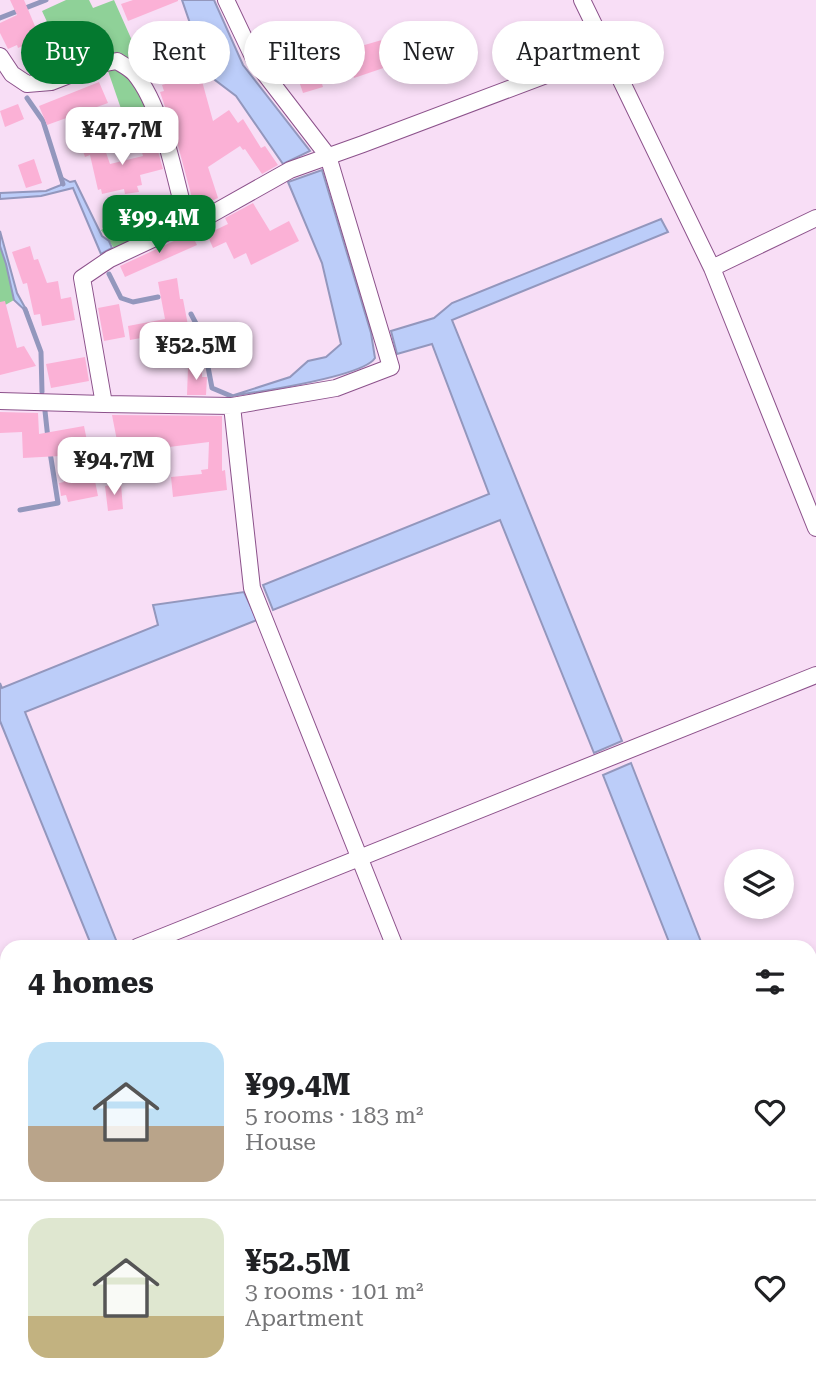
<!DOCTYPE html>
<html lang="en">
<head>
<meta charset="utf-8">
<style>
	body { margin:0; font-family:"Roboto Serif",serif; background:#f6f6f6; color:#202124; height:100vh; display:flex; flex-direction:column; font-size:26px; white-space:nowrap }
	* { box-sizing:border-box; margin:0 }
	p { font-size:23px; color:#757577 }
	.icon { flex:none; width:38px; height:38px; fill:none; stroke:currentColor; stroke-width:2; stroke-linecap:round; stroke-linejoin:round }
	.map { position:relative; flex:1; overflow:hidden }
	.sheet { position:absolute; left:0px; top:940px; width:817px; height:450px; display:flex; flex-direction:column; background:#fff; border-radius:21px 21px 0 0; box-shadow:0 4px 10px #0003 }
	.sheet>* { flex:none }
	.top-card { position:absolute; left:21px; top:21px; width:775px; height:63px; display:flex; gap:14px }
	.tools { position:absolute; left:724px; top:849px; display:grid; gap:14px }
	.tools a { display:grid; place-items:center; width:70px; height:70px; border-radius:50%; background:#fff; box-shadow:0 4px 10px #0003; font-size:35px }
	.price { position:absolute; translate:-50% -60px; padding:0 16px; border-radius:14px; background:#fff; color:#222; font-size:23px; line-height:46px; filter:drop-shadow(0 2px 4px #0008) }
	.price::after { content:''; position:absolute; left:50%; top:42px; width:21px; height:16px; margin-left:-10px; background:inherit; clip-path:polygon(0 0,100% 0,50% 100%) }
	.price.selected { background:#04792f; color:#fff }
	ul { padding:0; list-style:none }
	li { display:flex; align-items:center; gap:21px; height:175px; padding:0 28px }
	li+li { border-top:2px solid #e0e0e0 }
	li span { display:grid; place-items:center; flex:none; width:196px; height:140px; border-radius:21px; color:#555 }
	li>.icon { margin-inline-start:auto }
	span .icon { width:84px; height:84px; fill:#fffc; stroke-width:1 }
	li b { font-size:30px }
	h2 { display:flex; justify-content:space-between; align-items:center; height:84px; padding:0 28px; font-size:30px }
	.pill { padding:0 24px; border-radius:32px; background:#fff; box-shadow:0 4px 10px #0003; font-size:24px; line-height:63px }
	.pill.selected { background:#04792f; color:#fff }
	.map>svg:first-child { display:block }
</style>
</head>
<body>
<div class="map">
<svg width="816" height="1389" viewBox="0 0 816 1389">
	<rect width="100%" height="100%" fill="#f8def6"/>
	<path fill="#8fd198" d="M 66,0 L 89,0 L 93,8 L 114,0 L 134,45 L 129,61 L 69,69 L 42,11 Z
		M 107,68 L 125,72 L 144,99 L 155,128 L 129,132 Z
		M 173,197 L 180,218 L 114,248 L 101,230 Z
		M 0,246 L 6,264 L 14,300 L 0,308 Z"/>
	<path fill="#bccdf9" stroke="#9397bd" stroke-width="2" d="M 182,0 L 214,0 L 243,65 L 310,151 L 283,164 L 236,96 L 215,80 L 205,67 Z
		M 322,170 L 371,333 L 375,358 C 363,377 257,392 231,396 L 290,377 L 308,361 L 326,357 L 341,344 L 322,263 L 288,182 Z
		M 61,177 L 70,182 L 75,181 L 102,236 L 109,241 L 112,248 L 101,254 L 73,188 L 41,196 L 0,199 L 0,193 L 46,191 L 61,185 Z
		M 661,219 L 668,232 L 452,320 L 622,741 L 594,753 L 500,520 L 273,610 L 263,585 L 489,494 L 432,344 L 397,354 L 391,331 L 434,318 L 452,303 Z
		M 0,231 L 17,293 L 28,313 L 14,300 L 6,264 L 0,246 Z
		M 244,592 L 257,620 L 25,712 L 118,945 L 92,947 L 0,721 L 0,683 L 2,688 L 158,625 L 153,605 Z
		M 631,763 L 703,947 L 671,947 L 603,775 Z
		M 810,1219 L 816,1234 L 816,1318 L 810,1320 Z
		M 588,1382 L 655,1382 L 655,1383 L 639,1389 L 584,1389 L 582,1385 Z
		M 263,1383 L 294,1383 L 297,1389 L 266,1389 Z"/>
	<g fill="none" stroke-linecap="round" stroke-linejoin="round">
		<path stroke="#9397bd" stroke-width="5" d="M 0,18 L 46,0
			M 27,98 L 43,121 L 63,184
			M 109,274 L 121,298 L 133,302 L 158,297
			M 25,309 L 41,352 L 42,392
			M 191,314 L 202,335 L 212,388 L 231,396
			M 45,411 L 48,439
			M 20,510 L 58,503 L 50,452"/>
	</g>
	<path fill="#fbb1d6" d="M 10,0 L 24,0 L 40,38 L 18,48 L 17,45 L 8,49 L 0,33 L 0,23 L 17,15 Z
		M 133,0 L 178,0 L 178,1 L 128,21 L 121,4 Z
		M 413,31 L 425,67 L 408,73 L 404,61 L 354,78 L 343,44 L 359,39 L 361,46 Z
		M 173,34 L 193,83 L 202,81 L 213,121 L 229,110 L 238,123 L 243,119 L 261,148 L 265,146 L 278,165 L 262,174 L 245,149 L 243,150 L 240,146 L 208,167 L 218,198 L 195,209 L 177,142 L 160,92 L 164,91 L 162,85 L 175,81 L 159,40 Z
		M 50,52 L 56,69 L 42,72 L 37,58 Z
		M 315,62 L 323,87 L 303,93 L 295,69 Z
		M 99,82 L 108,103 L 47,125 L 39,106 Z
		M 18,104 L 24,119 L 5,127 L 0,111 Z
		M 154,137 L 163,169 L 140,175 L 142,185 L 137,186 L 139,192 L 125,194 L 124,189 L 102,194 L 101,189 L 98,190 L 90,155 L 85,157 L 81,145 L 101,138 L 110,164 L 143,156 L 139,141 Z
		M 34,159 L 42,183 L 26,188 L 18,165 Z
		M 253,203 L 270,231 L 289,221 L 299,241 L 251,265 L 246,253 L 234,259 L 226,242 L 213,248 L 207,234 L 228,224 L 225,218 Z
		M 191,233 L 197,245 L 125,277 L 120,266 Z
		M 30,246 L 34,260 L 38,259 L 47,283 L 58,281 L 61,299 L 71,297 L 75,320 L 42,326 L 40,314 L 34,315 L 27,283 L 23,284 L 12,252 Z
		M 177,278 L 180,299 L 183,299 L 194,357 L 162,363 L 157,335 L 130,340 L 128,326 L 165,319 L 158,282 Z
		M 5,301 L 17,348 L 24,346 L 36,366 L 0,375 L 0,302 Z
		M 119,304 L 125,337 L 104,341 L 98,308 Z
		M 85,357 L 89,381 L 51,388 L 46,364 Z
		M 188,368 L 202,368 L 202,377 L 207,377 L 206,395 L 187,395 Z
		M 0,412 L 38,413 L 39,434 L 84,426 L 98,496 L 68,502 L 66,495 L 61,496 L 59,483 L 64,482 L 60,456 L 23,458 L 22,432 L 0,433 Z
		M 112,415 L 222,416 L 222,471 L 225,470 L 227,490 L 173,497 L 171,477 L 202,474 L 201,470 L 208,469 L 209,442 L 169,447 L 168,442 L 140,445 L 140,448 L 119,451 Z
		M 121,484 L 123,509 L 108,511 L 105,486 Z"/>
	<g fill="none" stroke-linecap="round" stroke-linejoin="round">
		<g stroke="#8c528b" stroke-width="18">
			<path id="minor" d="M 226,0 L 255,61 L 328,156 L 391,367 L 336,388 L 232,406 L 252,588 L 395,947
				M 582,0 L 712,268 L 816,528
				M 0,56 L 12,74 L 27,84 L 51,82 L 95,65 L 117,61 C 123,65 130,68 135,74 C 163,108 175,179 187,223 L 110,259 L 82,278 L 104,404 L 232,406
				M 187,223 L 210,215 L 290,170 L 363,144 L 607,52
				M 712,268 L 816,218
				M 0,401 L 104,404
				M 137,947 L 816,675
				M 0,1002 L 7,999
				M 569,1382 L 572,1389"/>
		</g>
		<use href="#minor" stroke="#fff" stroke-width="16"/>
	</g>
</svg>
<div class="tools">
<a><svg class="icon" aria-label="layers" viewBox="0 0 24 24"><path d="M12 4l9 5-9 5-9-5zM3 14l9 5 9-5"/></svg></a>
</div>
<b class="price" style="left:122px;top:167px">¥47.7M</b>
<b class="price selected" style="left:159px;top:255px">¥99.4M</b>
<b class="price" style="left:196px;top:382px">¥52.5M</b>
<b class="price" style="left:114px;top:497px">¥94.7M</b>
<div class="top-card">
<a class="pill selected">Buy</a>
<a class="pill">Rent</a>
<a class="pill">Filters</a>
<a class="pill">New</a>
<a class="pill">Apartment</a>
</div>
<section class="sheet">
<h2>4 homes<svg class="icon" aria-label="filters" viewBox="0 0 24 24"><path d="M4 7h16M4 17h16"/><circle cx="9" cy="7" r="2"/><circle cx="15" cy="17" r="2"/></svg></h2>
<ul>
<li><span style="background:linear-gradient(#bfe0f5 60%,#b9a48a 0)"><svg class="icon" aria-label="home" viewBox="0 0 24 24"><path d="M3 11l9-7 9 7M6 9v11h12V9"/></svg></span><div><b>¥99.4M</b><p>5 rooms · 183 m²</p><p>House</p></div><svg class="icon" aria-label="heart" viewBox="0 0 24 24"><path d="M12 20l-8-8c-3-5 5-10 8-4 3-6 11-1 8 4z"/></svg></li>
<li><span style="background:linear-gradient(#dfe7d0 70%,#c2b280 0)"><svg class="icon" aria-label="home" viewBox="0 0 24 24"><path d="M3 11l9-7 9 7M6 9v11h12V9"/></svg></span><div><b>¥52.5M</b><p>3 rooms · 101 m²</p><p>Apartment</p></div><svg class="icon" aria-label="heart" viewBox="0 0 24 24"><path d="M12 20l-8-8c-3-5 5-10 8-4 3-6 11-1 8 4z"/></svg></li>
</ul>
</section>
</div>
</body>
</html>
